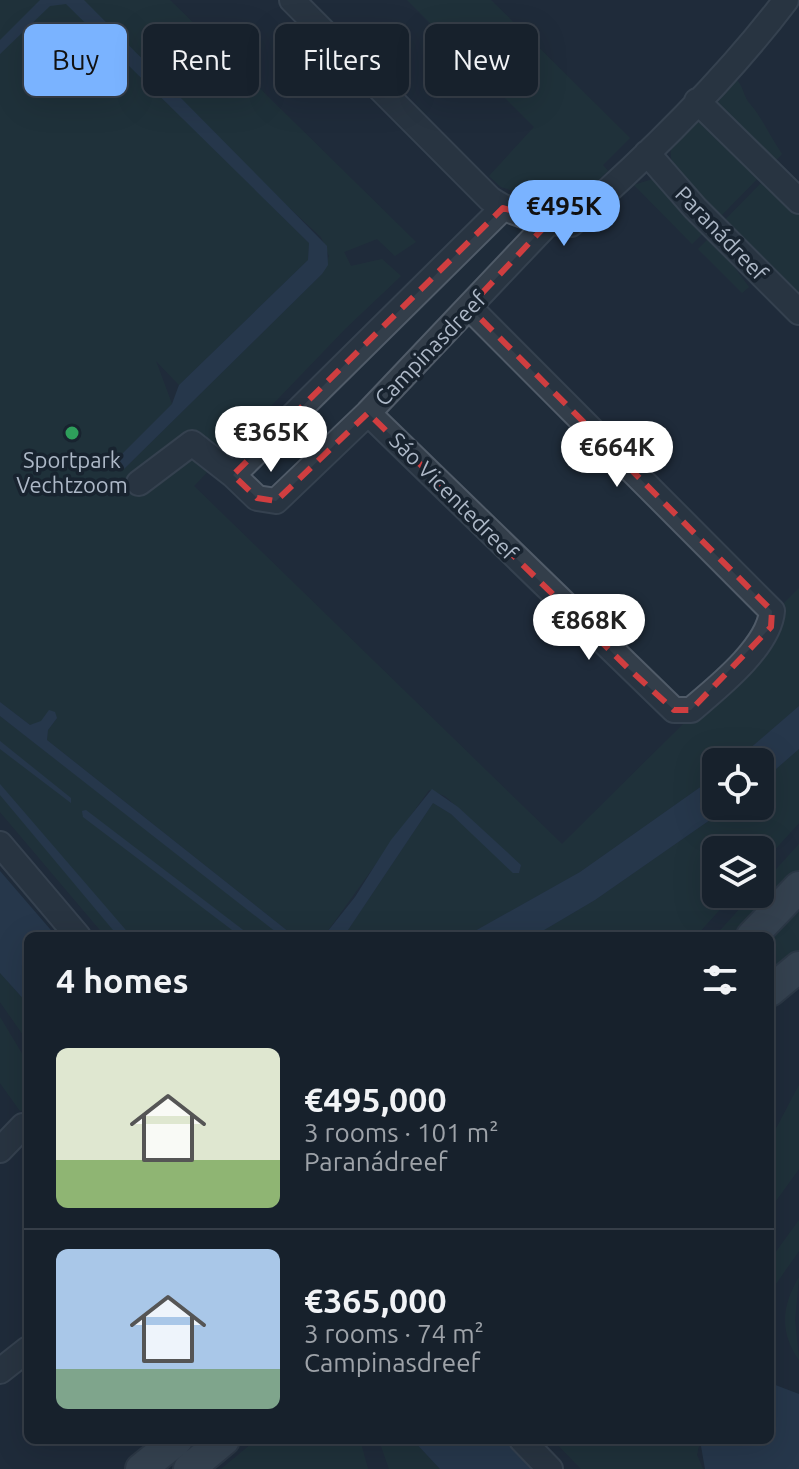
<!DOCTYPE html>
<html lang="en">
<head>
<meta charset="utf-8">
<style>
	body { margin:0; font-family:Ubuntu,sans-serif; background:#242e38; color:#f1f3f6; height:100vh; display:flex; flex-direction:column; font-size:30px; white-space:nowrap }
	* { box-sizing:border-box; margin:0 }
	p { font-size:26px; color:#9ea3a9 }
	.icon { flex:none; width:44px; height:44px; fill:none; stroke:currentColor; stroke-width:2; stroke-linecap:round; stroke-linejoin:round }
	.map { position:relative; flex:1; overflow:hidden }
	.details { position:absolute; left:24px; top:932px; width:750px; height:512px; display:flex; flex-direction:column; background:#17212c; border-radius:12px; box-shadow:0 8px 32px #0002,0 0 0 2px #363e48 }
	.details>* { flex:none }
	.top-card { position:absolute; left:24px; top:24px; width:752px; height:72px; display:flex; gap:16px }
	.tools { position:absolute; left:702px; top:748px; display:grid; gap:16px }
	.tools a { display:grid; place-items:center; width:72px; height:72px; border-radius:12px; background:#17212c; box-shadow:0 8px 32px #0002,0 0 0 2px #363e48; font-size:40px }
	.price { position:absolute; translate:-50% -68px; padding:0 18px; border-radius:28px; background:#fff; color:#222; font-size:26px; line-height:52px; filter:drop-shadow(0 2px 4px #0008) }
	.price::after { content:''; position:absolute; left:50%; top:48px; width:24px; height:18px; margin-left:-12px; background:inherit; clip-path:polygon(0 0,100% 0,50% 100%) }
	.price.on { background:#7ab3ff; color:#111 }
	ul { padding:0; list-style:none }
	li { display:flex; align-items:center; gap:24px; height:200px; padding:0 32px }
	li+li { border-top:2px solid #363e48 }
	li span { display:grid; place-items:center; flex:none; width:224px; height:160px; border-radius:12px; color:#555 }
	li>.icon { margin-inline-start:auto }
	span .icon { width:96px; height:96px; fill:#fffc; stroke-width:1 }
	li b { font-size:34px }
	h2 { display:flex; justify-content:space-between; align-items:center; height:96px; padding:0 32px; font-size:34px }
	.tag { padding:0 28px; border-radius:12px; background:#17212c; box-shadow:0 8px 32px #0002,0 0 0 2px #363e48; font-size:28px; line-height:72px }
	.tag.on { background:#7ab3ff; color:#111 }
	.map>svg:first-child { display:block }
</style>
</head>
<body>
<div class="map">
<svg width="799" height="1469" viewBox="0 0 799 1469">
	<rect width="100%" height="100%" fill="#1f2c3a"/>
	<path fill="#21393b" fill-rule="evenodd" d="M 0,0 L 170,0 L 416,242 L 395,256 L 377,239 L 344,252 L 351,266 L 382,259 L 401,276 L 346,328 L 194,486 L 562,844 L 775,633 L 778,609 L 799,588 L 799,706 L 734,762 L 716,762 L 716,776 L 580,872 L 466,936 L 344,936 L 433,803 L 451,814 L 519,873 L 521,865 L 445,796 L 429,790 L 324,936 L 294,936 L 47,740 L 48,730 L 57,718 L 30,725 L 0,702 ZM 80,15 L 321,237 L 329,256 L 322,274 L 124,469 L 116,460 L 172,404 L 156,361 L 179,385 L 308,260 L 309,243 Z
		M 407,0 L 491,0 L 630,138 L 603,165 L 608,171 L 568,208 L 501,187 L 489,176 L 534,127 Z
		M 733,77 C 744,84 742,95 750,104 C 763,119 770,137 782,154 L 772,164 L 717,105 Z
		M 696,123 L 709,123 L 764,172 L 717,220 C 693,193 639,149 696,123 Z
		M 768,176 L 799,207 L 799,304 L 720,225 Z
		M 656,178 L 707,229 L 692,244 L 634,185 Z
		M 711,236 L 749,287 L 742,293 L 698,249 Z
		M 0,716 L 250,910 L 281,936 L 105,936 L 0,812 Z
		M 799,749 L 799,823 L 760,866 L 760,850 L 716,850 L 716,894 L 734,894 L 696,936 L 534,936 L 595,900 L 730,806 L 760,806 L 760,783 Z
		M 799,844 L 799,871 L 740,936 L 715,936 L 753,894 L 760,894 L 760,887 Z
		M 799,904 L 799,954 L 770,980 L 770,936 Z
		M 0,973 L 28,1004 L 28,1042 L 0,1002 Z
		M 0,1017 L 24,1057 L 28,1109 L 20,1111 L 0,1083 Z
		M 799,1085 L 799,1169 L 770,1209 L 770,1140 Z
		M 799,1220 L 799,1251 L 773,1288 L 770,1301 L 770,1260 Z
		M 799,1277 L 795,1320 L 799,1360 C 779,1331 782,1306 799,1277 Z
		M 256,1440 L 360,1440 L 368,1469 L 221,1469 Z
		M 379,1440 L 413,1440 L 440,1469 L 389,1469 Z
		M 553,1440 L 650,1440 L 663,1445 L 664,1440 L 700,1440 L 697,1455 L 703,1469 L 581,1469 Z"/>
	<path fill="#2f4661" d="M 40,0 L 84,0 L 327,246 L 328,265 L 322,274 L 124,469 L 115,461 L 172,404 L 179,385 L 308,260 L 309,243 L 66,4 L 50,6 L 0,54 L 0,40 Z
		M 0,702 L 30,725 L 41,721 L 49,710 L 55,712 L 57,718 L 48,730 L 47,740 L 294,936 L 281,936 L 0,716 Z
		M 799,706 L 799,749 L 760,783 L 760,762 L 734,762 Z
		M 0,741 L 71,798 L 71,803 L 0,749 Z
		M 716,776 L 716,806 L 730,806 L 595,900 L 534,936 L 466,936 L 580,872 Z
		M 0,784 L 131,936 L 118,936 L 0,795 Z
		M 432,789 L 458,807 L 521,865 L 519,873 L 513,873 L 451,814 L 433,803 L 344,936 L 324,936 L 355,897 L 391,840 Z
		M 86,810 L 251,936 L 240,936 L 83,817 L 82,811 Z
		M 0,871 L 56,936 L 28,936 L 28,1004 L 0,973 Z
		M 770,1383 L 799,1394 L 799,1469 L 705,1469 L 700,1440 L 770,1440 Z
		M 413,1440 L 504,1440 L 532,1469 L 440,1469 Z"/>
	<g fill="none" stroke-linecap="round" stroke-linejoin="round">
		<g stroke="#505b68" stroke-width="28">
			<path id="minor" d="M 292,0 L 490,199 C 513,215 543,222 571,224 C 648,156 724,82 786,0
				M 697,101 L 799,201
				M 647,153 L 695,208 L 799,312
				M 503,208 L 233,475 L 257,498 L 276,501 L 368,413 L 549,222
				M 368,413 L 674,710 L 691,710 C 717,688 769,647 772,611 L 469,307
				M 139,483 L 192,443 L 233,475
				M 0,844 L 78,936
				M 0,1150 L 23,1126 L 28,1126
				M 0,1371 L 28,1349
				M 522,1440 L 550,1469"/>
		</g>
		<g stroke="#3c4754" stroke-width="34">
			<path id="major" d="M 752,936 L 799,887
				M 770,991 L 799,967
				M 141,1469 L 177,1440
				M 189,1469 L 224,1440"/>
		</g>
		<use href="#minor" stroke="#333e4a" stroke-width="24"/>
		<use href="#major" stroke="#505d6b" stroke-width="30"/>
	</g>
	<path d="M0 0H799V1469H0ZM 503,208 L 549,222 L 469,307 L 772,611 L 771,627 L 691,710 L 674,710 L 629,669 L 368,413 L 276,501 L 257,498 L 233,475 Z" fill="#1f2c3a" fill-opacity=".55" fill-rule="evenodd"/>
	<path fill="none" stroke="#d03e40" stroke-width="6" stroke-dasharray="16 10" stroke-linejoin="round" d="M 503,208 L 549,222 L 469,307 L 772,611 L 771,627 L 691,710 L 674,710 L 629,669 L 368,413 L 276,501 L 257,498 L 233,475 Z"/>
	<circle fill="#2e9e5b" stroke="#18232f" stroke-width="3" cx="72" cy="433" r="8"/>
	<g text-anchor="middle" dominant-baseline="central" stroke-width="7" stroke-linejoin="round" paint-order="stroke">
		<g font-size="22" fill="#adb8c7" stroke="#18232f">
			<text transform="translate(722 233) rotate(46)">Paranádreef</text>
			<text transform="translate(430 348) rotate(-46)">Campinasdreef</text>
			<text transform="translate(454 496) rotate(45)">Sáo Vicentedreef</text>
		</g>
		<g font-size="22" fill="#adb8c7" stroke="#18232f">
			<text x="72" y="459">Sportpark<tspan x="72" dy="25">Vechtzoom</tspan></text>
		</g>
	</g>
</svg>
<div class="tools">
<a><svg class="icon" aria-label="locate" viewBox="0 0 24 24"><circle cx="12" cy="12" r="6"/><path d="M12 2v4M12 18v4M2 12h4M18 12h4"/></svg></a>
<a><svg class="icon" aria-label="layers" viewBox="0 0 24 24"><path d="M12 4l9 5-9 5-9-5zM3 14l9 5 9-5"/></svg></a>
</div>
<b class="price on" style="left:564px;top:248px">€495K</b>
<b class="price" style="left:271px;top:474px">€365K</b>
<b class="price" style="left:617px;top:489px">€664K</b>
<b class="price" style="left:589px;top:662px">€868K</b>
<div class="top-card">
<a class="tag on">Buy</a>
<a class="tag">Rent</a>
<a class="tag">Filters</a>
<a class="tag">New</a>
</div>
<section class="details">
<h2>4 homes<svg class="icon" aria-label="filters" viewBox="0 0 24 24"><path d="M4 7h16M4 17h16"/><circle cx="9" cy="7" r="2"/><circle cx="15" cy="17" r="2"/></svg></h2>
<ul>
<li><span style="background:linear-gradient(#dfe7d0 70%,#8fb573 0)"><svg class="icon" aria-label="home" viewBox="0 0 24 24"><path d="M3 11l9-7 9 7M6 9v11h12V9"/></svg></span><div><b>€495,000</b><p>3 rooms · 101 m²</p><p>Paranádreef</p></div></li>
<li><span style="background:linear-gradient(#a9c7e8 75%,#7fa58c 0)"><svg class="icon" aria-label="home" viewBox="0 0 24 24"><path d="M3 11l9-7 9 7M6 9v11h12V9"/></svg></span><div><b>€365,000</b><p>3 rooms · 74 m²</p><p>Campinasdreef</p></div></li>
</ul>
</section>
</div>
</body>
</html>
